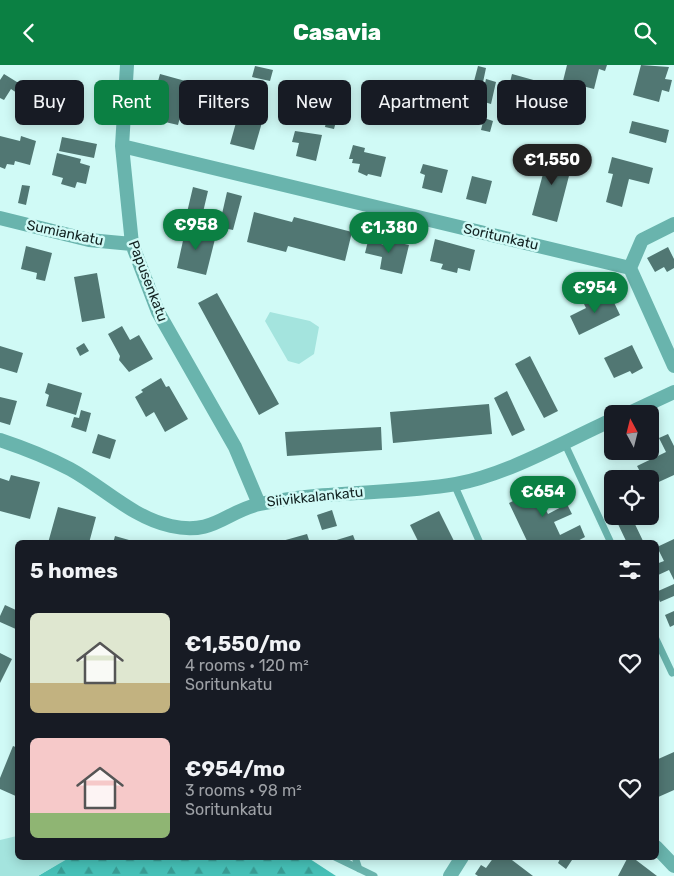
<!DOCTYPE html>
<html lang="en">
<head>
<meta charset="utf-8">
<style>
	body { margin:0; font-family:Rubik,sans-serif; background:#242831; color:#f1f3f6; height:100vh; display:flex; flex-direction:column; font-size:19px; white-space:nowrap }
	* { box-sizing:border-box; margin:0 }
	p { font-size:16px; color:#9ea1a6 }
	.icon { flex:none; width:28px; height:28px; fill:none; stroke:currentColor; stroke-width:2; stroke-linecap:round; stroke-linejoin:round }
	.map { position:relative; flex:1; overflow:hidden }
	.panel { position:absolute; left:15px; top:475px; width:644px; height:320px; display:flex; flex-direction:column; background:#171b24; border-radius:8px; box-shadow:0 2px 12px #0003 }
	.panel>* { flex:none }
	.banner { position:absolute; left:15px; top:15px; width:645px; height:45px; display:flex; gap:10px }
	.needle { width:32px; rotate:353deg }
	.buttons { position:absolute; left:604px; top:340px; display:grid; gap:10px }
	.buttons a { display:grid; place-items:center; width:55px; height:55px; border-radius:8px; background:#171b24; box-shadow:0 2px 12px #0003; font-size:25px }
	.price { position:absolute; translate:-50% -42px; padding:0 11px; border-radius:18px; background:#0b8043; color:#fff; font-size:16px; line-height:32px; filter:drop-shadow(0 1px 2px #0008) }
	.price::after { content:''; position:absolute; left:50%; top:30px; width:15px; height:11px; margin-left:-8px; background:inherit; clip-path:polygon(0 0,100% 0,50% 100%) }
	.price.on { background:#222; color:#fff }
	ul { padding:0; list-style:none }
	li { display:flex; align-items:center; gap:15px; height:125px; padding:0 15px }
	li span { display:grid; place-items:center; flex:none; width:140px; height:100px; border-radius:8px; color:#555 }
	li>.icon { margin-inline-start:auto }
	span .icon { width:60px; height:60px; fill:#fffc; stroke-width:1 }
	li b { font-size:21px }
	h2 { display:flex; justify-content:space-between; align-items:center; height:60px; padding:0 15px; font-size:21px }
	.chip { padding:0 18px; border-radius:8px; background:#171b24; box-shadow:0 2px 12px #0003; font-size:18px; line-height:45px }
	.chip.on { background:#0b8043; color:#fff }
	header { display:flex; justify-content:space-between; align-items:center; height:65px; padding:0 15px; background:#0b8043; color:#fff; font-size:22px; font-weight:800 }
	.map>svg:first-child { display:block }
</style>
</head>
<body>
<header><svg class="icon" aria-label="back" viewBox="0 0 24 24"><path d="M15 5l-7 7 7 7"/></svg>Casavia<svg class="icon" aria-label="search" viewBox="0 0 24 24"><circle cx="10" cy="10" r="6"/><path d="M15 15l6 6"/></svg></header>
<div class="map">
<svg width="674" height="811" viewBox="0 0 674 811">
	<defs>
		<pattern id="forest-firs" width="22" height="20" patternUnits="userSpaceOnUse" patternTransform="scale(1.25)"><rect width="22" height="20" fill="#46c0b7"/><path d="M5 1l3.5 6h-7zM16 11l3.5 6h-7z" fill="#399c94"/></pattern>
	</defs>
	<rect width="100%" height="100%" fill="#d0faf6"/>
	<path fill="url(#forest-firs)" d="M 69,792 L 310,794 L 336,811 L 38,811 Z"/>
	<path fill="#a4e4de" d="M 270,247 L 310,256 L 319,262 L 314,289 L 299,299 L 288,296 L 265,256 Z
		M 17,771 L 18,792 L 69,793 L 38,811 L 0,811 L 0,775 Z"/>
	<path fill="#517773" d="M 567,0 L 607,0 L 605,6 L 599,4 L 594,24 L 563,16 Z
		M 641,0 L 669,2 L 665,14 L 672,15 L 669,27 L 662,25 L 659,37 L 633,30 Z
		M 255,1 L 273,5 L 270,16 L 252,12 Z
		M 478,1 L 486,3 L 482,22 L 473,20 Z
		M 4,9 L 25,22 L 20,30 L 11,24 L 4,35 L 0,33 L 0,15 Z
		M 160,9 L 189,17 L 178,60 L 148,53 Z
		M 512,9 L 537,16 L 532,35 L 512,30 L 514,23 L 509,21 Z
		M 486,14 L 496,17 L 491,39 L 481,36 Z
		M 61,22 L 72,27 L 69,34 L 58,29 Z
		M 382,31 L 399,35 L 397,43 L 380,39 Z
		M 329,43 L 339,45 L 334,64 L 325,62 Z
		M 513,44 L 526,46 L 525,53 L 512,50 Z
		M 435,45 L 461,51 L 459,60 L 433,53 Z
		M 239,47 L 263,54 L 254,85 L 230,79 Z
		M 484,53 L 493,56 L 490,67 L 481,65 Z
		M 632,56 L 669,65 L 666,78 L 629,68 Z
		M 295,66 L 322,70 L 316,96 L 296,91 L 299,78 L 292,77 Z
		M 0,71 L 20,76 L 21,71 L 36,76 L 30,100 L 15,96 L 14,100 L 7,99 L 5,104 L 0,102 Z
		M 62,72 L 97,79 L 94,93 L 59,86 Z
		M 551,79 L 565,82 L 559,104 L 570,107 L 557,157 L 532,150 Z
		M 353,80 L 365,83 L 364,87 L 386,92 L 381,112 L 368,109 L 367,111 L 358,107 L 360,99 L 352,98 L 353,94 L 349,94 Z
		M 57,88 L 81,94 L 80,98 L 90,101 L 86,119 L 77,117 L 75,123 L 61,119 L 63,113 L 52,110 Z
		M 612,92 L 653,103 L 649,119 L 629,114 L 622,142 L 606,137 L 613,109 L 608,108 Z
		M 423,99 L 448,105 L 442,128 L 422,123 L 425,110 L 420,108 Z
		M 472,111 L 492,116 L 486,139 L 466,134 Z
		M 22,120 L 30,121 L 26,140 L 18,138 Z
		M 193,122 L 208,126 L 200,160 L 185,156 Z
		M 227,127 L 242,131 L 233,165 L 219,162 Z
		M 254,147 L 292,157 L 294,152 L 352,167 L 345,196 L 288,181 L 286,187 L 247,177 Z
		M 186,162 L 216,170 L 206,210 L 177,203 Z
		M 369,172 L 378,174 L 377,178 L 385,180 L 387,175 L 409,180 L 402,209 L 380,204 L 382,192 L 365,188 Z
		M 435,174 L 475,185 L 470,206 L 458,203 L 457,208 L 441,204 L 443,199 L 430,196 Z
		M 26,181 L 52,188 L 45,216 L 36,214 L 37,208 L 21,204 Z
		M 668,182 L 674,194 L 674,203 L 667,207 L 664,202 L 655,207 L 647,193 Z
		M 97,208 L 105,253 L 82,257 L 74,212 Z
		M 609,227 L 620,250 L 579,270 L 570,251 L 586,243 L 584,239 Z
		M 217,228 L 279,339 L 259,350 L 198,238 Z
		M 122,261 L 130,275 L 139,270 L 153,294 L 129,307 L 119,295 L 120,291 L 108,269 Z
		M 84,278 L 89,286 L 80,291 L 76,283 Z
		M 632,280 L 643,303 L 632,309 L 630,306 L 614,313 L 604,293 Z
		M 0,281 L 23,288 L 17,308 L 0,303 Z
		M 530,291 L 558,346 L 544,353 L 515,299 Z
		M 161,313 L 166,322 L 169,321 L 188,354 L 165,367 L 154,347 L 146,352 L 135,332 L 143,327 L 141,325 Z
		M 48,318 L 82,328 L 76,350 L 46,341 L 49,330 L 45,328 Z
		M 507,326 L 525,365 L 512,371 L 494,333 Z
		M 0,332 L 17,336 L 10,360 L 0,357 Z
		M 489,339 L 492,369 L 393,378 L 390,347 Z
		M 81,345 L 91,348 L 86,367 L 71,362 L 74,352 L 79,353 Z
		M 381,362 L 382,385 L 287,391 L 285,367 Z
		M 98,369 L 116,375 L 110,394 L 92,388 Z
		M 668,369 L 674,381 L 674,410 L 650,421 L 650,414 L 644,414 L 637,401 L 666,387 L 659,373 Z
		M 11,410 L 40,417 L 30,454 L 0,446 L 0,413 L 9,416 Z
		M 556,415 L 561,426 L 541,436 L 548,449 L 567,439 L 572,449 L 554,457 L 560,470 L 580,460 L 585,472 L 574,478 L 528,478 L 509,438 Z
		M 58,442 L 96,452 L 89,478 L 48,478 Z
		M 332,445 L 337,461 L 322,465 L 317,450 Z
		M 439,446 L 455,478 L 419,478 L 410,460 Z
		M 632,453 L 644,478 L 627,478 L 618,459 Z
		M 307,469 L 310,478 L 283,478 L 282,476 Z
		M 353,470 L 356,478 L 330,478 L 330,477 Z
		M 115,471 L 136,477 L 136,478 L 113,478 Z
		M 674,474 L 674,515 L 669,505 L 656,511 L 656,499 L 664,496 L 657,482 Z
		M 674,519 L 674,531 L 660,537 L 656,527 Z
		M 5,540 L 18,546 L 18,565 L 0,557 L 0,551 Z
		M 674,546 L 674,560 L 670,562 L 665,550 Z
		M 0,588 L 12,594 L 0,618 Z
		M 13,681 L 18,683 L 18,732 L 0,724 L 0,713 Z
		M 674,687 L 674,725 L 656,733 L 656,695 Z
		M 494,792 L 508,792 L 533,811 L 478,811 L 475,809 L 481,800 L 486,803 Z
		M 561,792 L 574,792 L 566,804 L 558,798 Z
		M 628,792 L 632,792 L 657,811 L 618,811 Z"/>
	<g fill="none" stroke-linecap="round" stroke-linejoin="round">
		<path stroke="#69b4ad" stroke-width="7" d="M 564,377 L 611,478
			M 454,419 L 480,478
			M 656,574 L 672,608
			M 335,792 L 374,811
			M 355,792 L 359,804"/>
		<path stroke="#69b4ad" stroke-width="14" d="M 127,0 L 122,81 L 132,179 L 158,247 L 235,382 L 259,439
			M 122,81 L 630,203 L 674,301
			M 0,153 L 89,175 L 132,179
			M 630,203 L 642,175 L 674,159
			M 627,349 L 674,327
			M 0,375 C 24,383 47,392 70,404 C 103,422 133,453 171,461 C 214,471 226,446 260,439 C 324,425 392,430 456,419 C 509,409 563,377 612,355
			M 656,782 L 674,801
			M 450,811 L 462,792"/>
	</g>
	<g text-anchor="middle" dominant-baseline="central" stroke-width="5" stroke-linejoin="round" paint-order="stroke">
		<g font-size="14" fill="#122221" stroke="#d0faf6">
			<text transform="translate(65 168) rotate(12)">Sumiankatu</text>
			<text transform="translate(501 172) rotate(13)">Soritunkatu</text>
			<text transform="translate(148 216) rotate(69)">Papusenkatu</text>
			<text transform="translate(315 432) rotate(-6)">Siivikkalankatu</text>
		</g>
	</g>
</svg>
<div class="buttons">
<a><svg class="needle" viewBox="-14 -14 28 28"><path d="M0-13l5 13h-10z" fill="#e53935"/><path d="M0 13l5-13h-10z" fill="#9ea1a6"/></svg></a>
<a><svg class="icon" aria-label="locate" viewBox="0 0 24 24"><circle cx="12" cy="12" r="6"/><path d="M12 2v4M12 18v4M2 12h4M18 12h4"/></svg></a>
</div>
<b class="price on" style="left:552px;top:121px">€1,550</b>
<b class="price" style="left:196px;top:186px">€958</b>
<b class="price" style="left:389px;top:189px">€1,380</b>
<b class="price" style="left:595px;top:249px">€954</b>
<b class="price" style="left:543px;top:453px">€654</b>
<div class="banner">
<a class="chip">Buy</a>
<a class="chip on">Rent</a>
<a class="chip">Filters</a>
<a class="chip">New</a>
<a class="chip">Apartment</a>
<a class="chip">House</a>
</div>
<section class="panel">
<h2>5 homes<svg class="icon" aria-label="filters" viewBox="0 0 24 24"><path d="M4 7h16M4 17h16"/><circle cx="9" cy="7" r="2"/><circle cx="15" cy="17" r="2"/></svg></h2>
<ul>
<li><span style="background:linear-gradient(#dfe7d0 70%,#c2b280 0)"><svg class="icon" aria-label="home" viewBox="0 0 24 24"><path d="M3 11l9-7 9 7M6 9v11h12V9"/></svg></span><div><b>€1,550/mo</b><p>4 rooms · 120 m²</p><p>Soritunkatu</p></div><svg class="icon" aria-label="heart" viewBox="0 0 24 24"><path d="M12 20l-8-8c-3-5 5-10 8-4 3-6 11-1 8 4z"/></svg></li>
<li><span style="background:linear-gradient(#f6c9c9 75%,#8fb573 0)"><svg class="icon" aria-label="home" viewBox="0 0 24 24"><path d="M3 11l9-7 9 7M6 9v11h12V9"/></svg></span><div><b>€954/mo</b><p>3 rooms · 98 m²</p><p>Soritunkatu</p></div><svg class="icon" aria-label="heart" viewBox="0 0 24 24"><path d="M12 20l-8-8c-3-5 5-10 8-4 3-6 11-1 8 4z"/></svg></li>
</ul>
</section>
</div>
</body>
</html>
